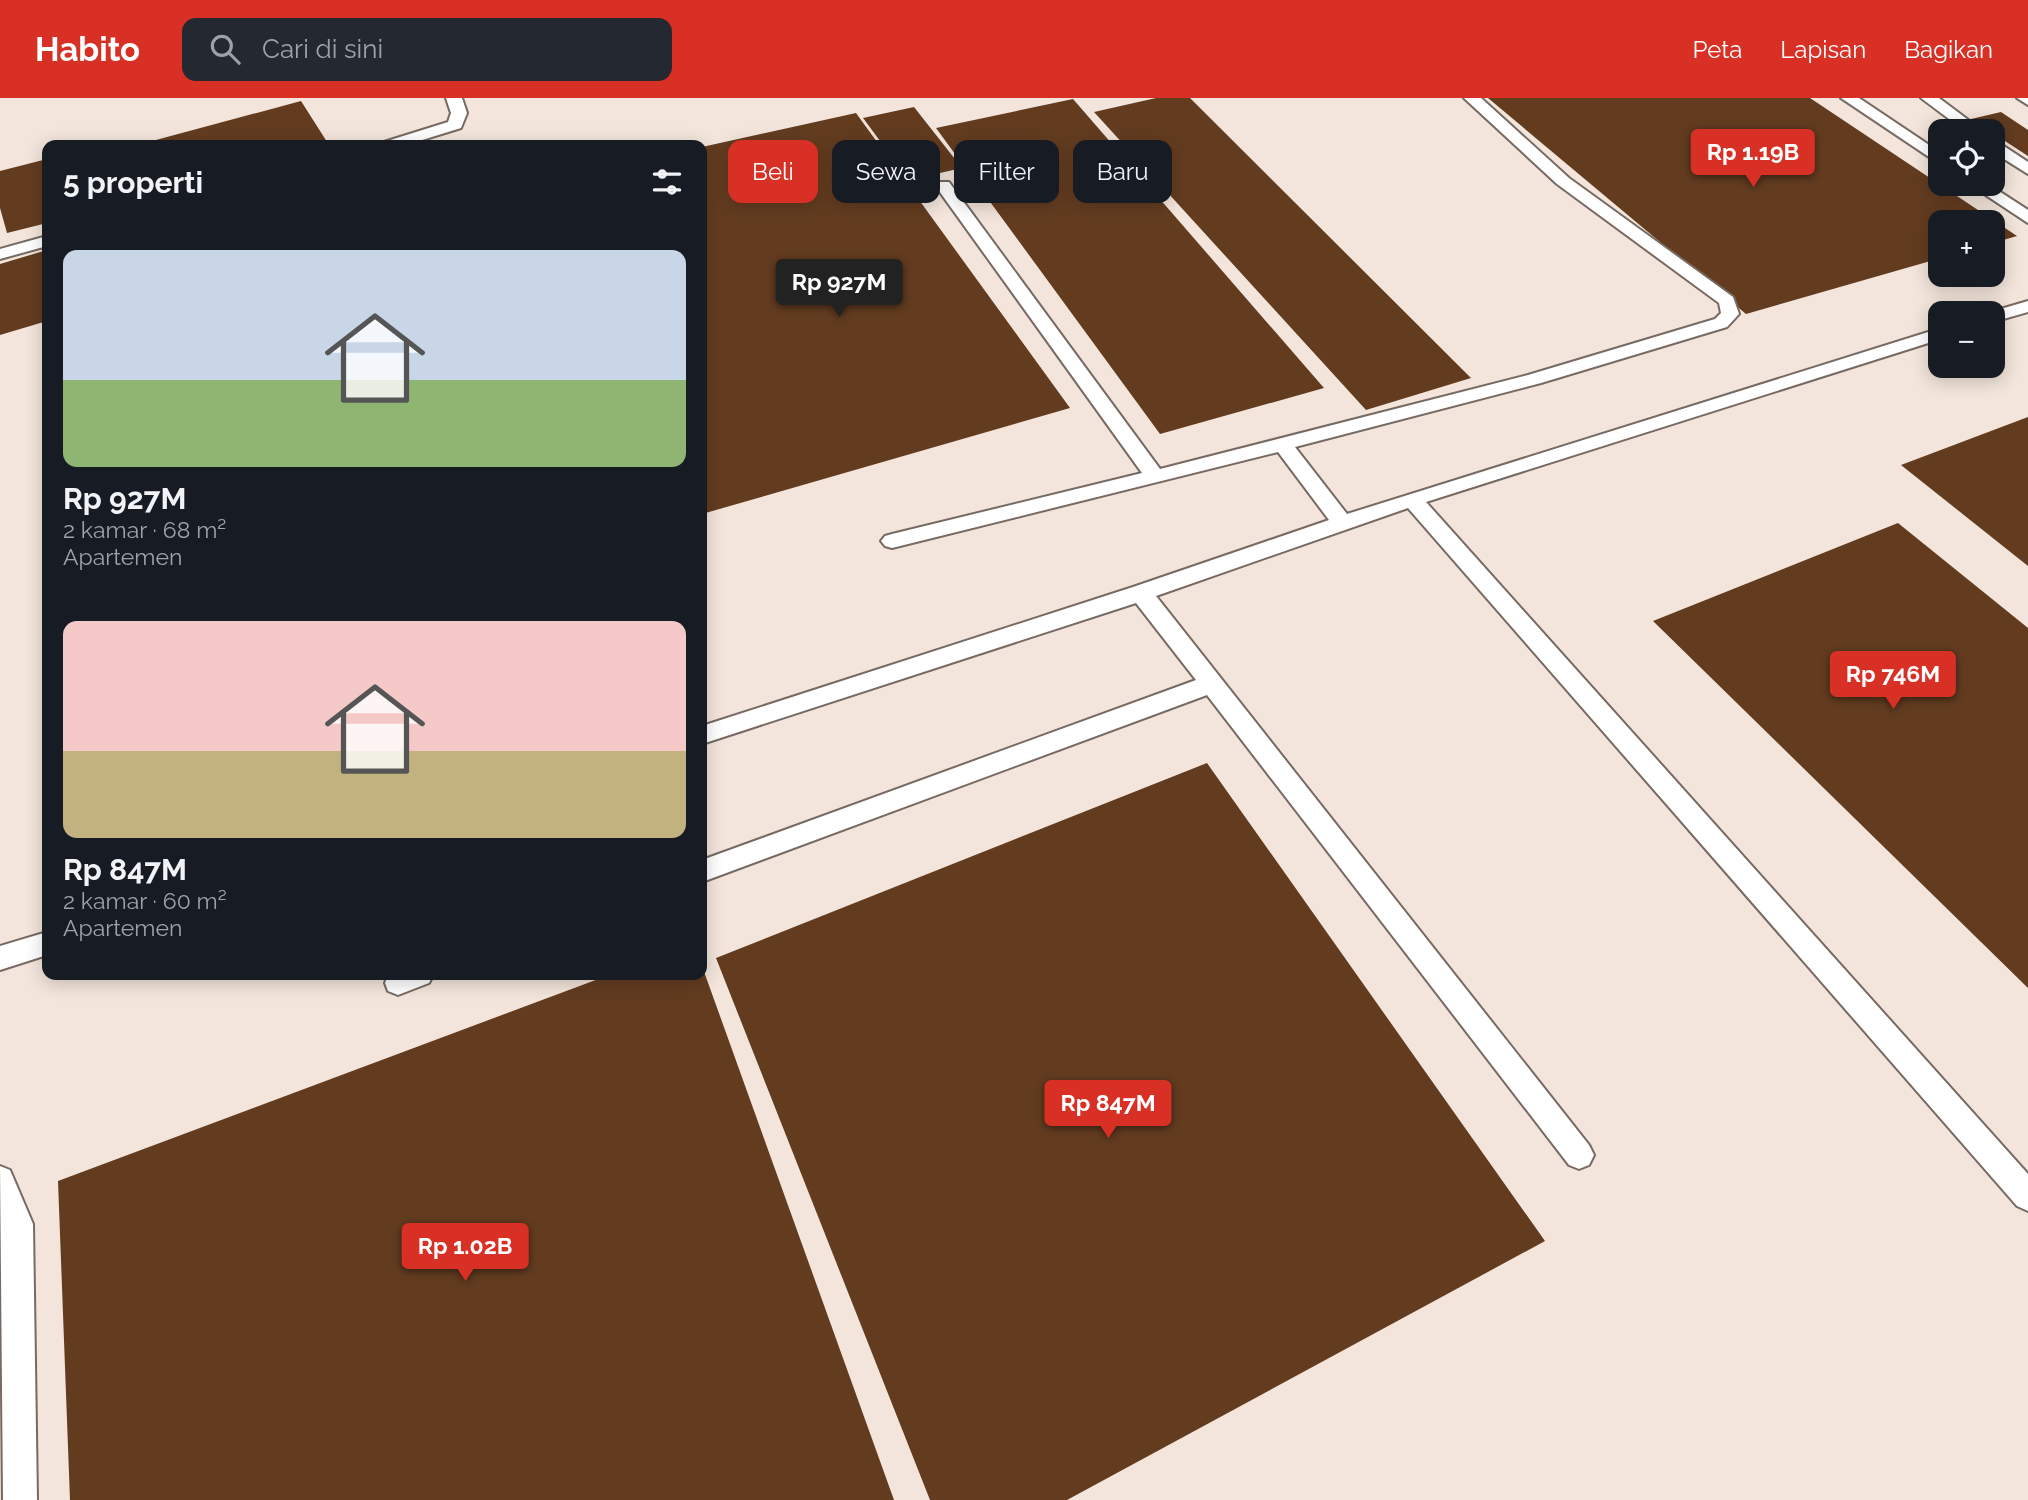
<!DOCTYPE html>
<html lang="id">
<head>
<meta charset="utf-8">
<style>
	body { margin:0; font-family:Raleway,sans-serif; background:#242831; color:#f1f3f6; height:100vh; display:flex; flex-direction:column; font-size:26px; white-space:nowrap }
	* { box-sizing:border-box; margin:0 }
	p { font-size:23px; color:#9ea1a6 }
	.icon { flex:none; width:38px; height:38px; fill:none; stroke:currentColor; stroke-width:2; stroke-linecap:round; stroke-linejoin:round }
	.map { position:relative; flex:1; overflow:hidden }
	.details { position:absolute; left:42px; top:42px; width:665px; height:840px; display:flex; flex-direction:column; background:#171b24; border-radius:14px; box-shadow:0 4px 18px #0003 }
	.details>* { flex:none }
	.banner { position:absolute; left:728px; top:42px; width:665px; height:63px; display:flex; gap:14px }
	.controls { position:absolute; left:1928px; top:21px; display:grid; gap:14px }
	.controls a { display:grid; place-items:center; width:77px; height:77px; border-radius:14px; background:#171b24; box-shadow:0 4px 18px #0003; font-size:35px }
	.price { position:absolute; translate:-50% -60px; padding:0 16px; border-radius:7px; background:#d93025; color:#fff; font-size:23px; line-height:46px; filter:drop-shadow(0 2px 4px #0008) }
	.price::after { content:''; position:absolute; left:50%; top:42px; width:21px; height:16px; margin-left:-10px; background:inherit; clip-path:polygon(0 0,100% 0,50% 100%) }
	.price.selected { background:#222; color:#fff }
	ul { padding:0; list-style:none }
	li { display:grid; align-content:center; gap:14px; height:371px; padding:0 21px }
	li span { display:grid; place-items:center; height:217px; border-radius:14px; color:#555 }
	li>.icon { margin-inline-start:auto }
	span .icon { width:126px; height:126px; fill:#fffc; stroke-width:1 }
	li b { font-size:30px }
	h2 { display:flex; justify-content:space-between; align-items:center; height:84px; padding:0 21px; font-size:30px }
	.pill { padding:0 24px; border-radius:14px; background:#171b24; box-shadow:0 4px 18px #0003; font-size:24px; line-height:63px }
	.pill.selected { background:#d93025; color:#fff }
	header { display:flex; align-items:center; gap:42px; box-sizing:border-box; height:98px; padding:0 35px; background:#d93025; color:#fff }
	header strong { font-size:33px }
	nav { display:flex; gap:38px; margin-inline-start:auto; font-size:24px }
	.search { width:490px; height:63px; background:#242831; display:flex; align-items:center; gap:18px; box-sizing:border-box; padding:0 24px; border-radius:14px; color:#9ea1a6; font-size:26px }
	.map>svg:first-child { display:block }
</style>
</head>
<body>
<header>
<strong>Habito</strong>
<div class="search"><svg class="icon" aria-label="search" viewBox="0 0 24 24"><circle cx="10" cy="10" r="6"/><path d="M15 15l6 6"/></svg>Cari di sini</div>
<nav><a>Peta</a><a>Lapisan</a><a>Bagikan</a></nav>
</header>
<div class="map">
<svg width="2028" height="1402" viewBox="0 0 2028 1402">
	<rect width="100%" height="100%" fill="#f3e5db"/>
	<path fill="#633c20" d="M 1156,0 L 1190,0 L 1471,280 L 1366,312 L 1094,14 Z
		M 1488,0 L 1810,0 L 2017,138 L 1993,145 L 1993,124 L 1941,124 L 1941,160 L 1746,216 Z
		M 1073,1 L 1324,290 L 1160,336 L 936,30 Z
		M 301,3 L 329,47 L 141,47 L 141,46 Z
		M 914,9 L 962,70 L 909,82 L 863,20 Z
		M 2001,14 L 2028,32 L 2028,58 L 1971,21 Z
		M 856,15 L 1070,310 L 702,416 L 702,49 Z
		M 47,61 L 47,125 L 7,135 L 0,110 L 0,73 Z
		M 47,152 L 47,223 L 0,237 L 0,166 Z
		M 2028,319 L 2028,468 L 1901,367 Z
		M 1898,425 L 2028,530 L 2028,890 L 1653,523 Z
		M 1207,665 L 1545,1143 L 1067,1402 L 930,1402 L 716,860 Z
		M 702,868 L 894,1402 L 70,1402 L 58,1083 L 609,877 L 702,877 Z"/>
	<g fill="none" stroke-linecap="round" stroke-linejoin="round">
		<g stroke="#766a62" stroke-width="4">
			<path id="service" d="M 446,0 L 462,0 L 467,15 L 461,30 L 406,47 L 382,47 L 384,44 L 448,24 L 451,15 Z
				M 1464,0 L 1481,0 L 1569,80 L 1733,199 L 1739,216 L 1727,229 L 1541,285 L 1295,349 L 1347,416 L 1941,230 L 1941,241 L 1426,404 L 2028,1076 L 2028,1113 L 2017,1108 L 1408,410 L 1156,498 L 1589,1047 L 1594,1057 L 1589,1067 L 1579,1071 L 1569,1067 L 1207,597 L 702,784 L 702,762 L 1196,582 L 1136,505 L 702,646 L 702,628 L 1133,489 L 1329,422 L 1278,354 L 892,450 L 885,448 L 881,443 L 885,438 L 892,436 L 1142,375 L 937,90 L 937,84 L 949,84 L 1160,371 L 1528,277 L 1715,221 L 1721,215 L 1719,205 L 1557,86 Z
				M 1841,0 L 1859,0 L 1941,55 L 1941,67 Z
				M 1921,0 L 1939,0 L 1983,33 L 1965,33 Z
				M 2017,0 L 2028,0 L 2028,7 Z
				M 1993,41 L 2028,64 L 2028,76 L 1993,54 Z
				M 1969,86 L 1988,86 L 2028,112 L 2028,125 Z
				M 47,138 L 47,148 L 0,161 L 0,151 Z
				M 2028,203 L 2028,214 L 1993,224 L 1993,215 L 1987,215 Z
				M 47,834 L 47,857 L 0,872 L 0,848 Z
				M 388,877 L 433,877 L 429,885 L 398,897 L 388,893 L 385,885 Z
				M 0,1068 L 10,1072 L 33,1126 L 37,1402 L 3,1402 Z"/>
		</g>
		<use href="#service" fill="#fff" fill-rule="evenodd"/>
	</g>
</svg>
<div class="controls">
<a><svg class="icon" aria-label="locate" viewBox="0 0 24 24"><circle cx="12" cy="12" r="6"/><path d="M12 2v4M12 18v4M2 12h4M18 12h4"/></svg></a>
<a>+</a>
<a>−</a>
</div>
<b class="price" style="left:1753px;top:91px">Rp 1.19B</b>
<b class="price selected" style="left:839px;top:221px">Rp 927M</b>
<b class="price" style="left:1893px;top:613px">Rp 746M</b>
<b class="price" style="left:1108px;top:1042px">Rp 847M</b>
<b class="price" style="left:465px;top:1185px">Rp 1.02B</b>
<div class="banner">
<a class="pill selected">Beli</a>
<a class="pill">Sewa</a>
<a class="pill">Filter</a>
<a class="pill">Baru</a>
</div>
<section class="details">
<h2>5 properti<svg class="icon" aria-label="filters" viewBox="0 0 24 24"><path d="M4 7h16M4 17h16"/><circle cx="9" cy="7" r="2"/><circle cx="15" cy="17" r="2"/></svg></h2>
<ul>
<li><span style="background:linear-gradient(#c9d6e8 60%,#8fb573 0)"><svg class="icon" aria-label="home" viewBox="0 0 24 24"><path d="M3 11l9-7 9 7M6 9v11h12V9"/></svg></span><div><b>Rp 927M</b><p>2 kamar · 68 m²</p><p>Apartemen</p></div></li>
<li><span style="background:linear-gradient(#f6c9c9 60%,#c2b280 0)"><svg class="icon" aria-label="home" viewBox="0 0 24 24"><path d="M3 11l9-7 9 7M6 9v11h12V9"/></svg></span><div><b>Rp 847M</b><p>2 kamar · 60 m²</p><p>Apartemen</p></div></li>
</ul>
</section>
</div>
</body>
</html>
